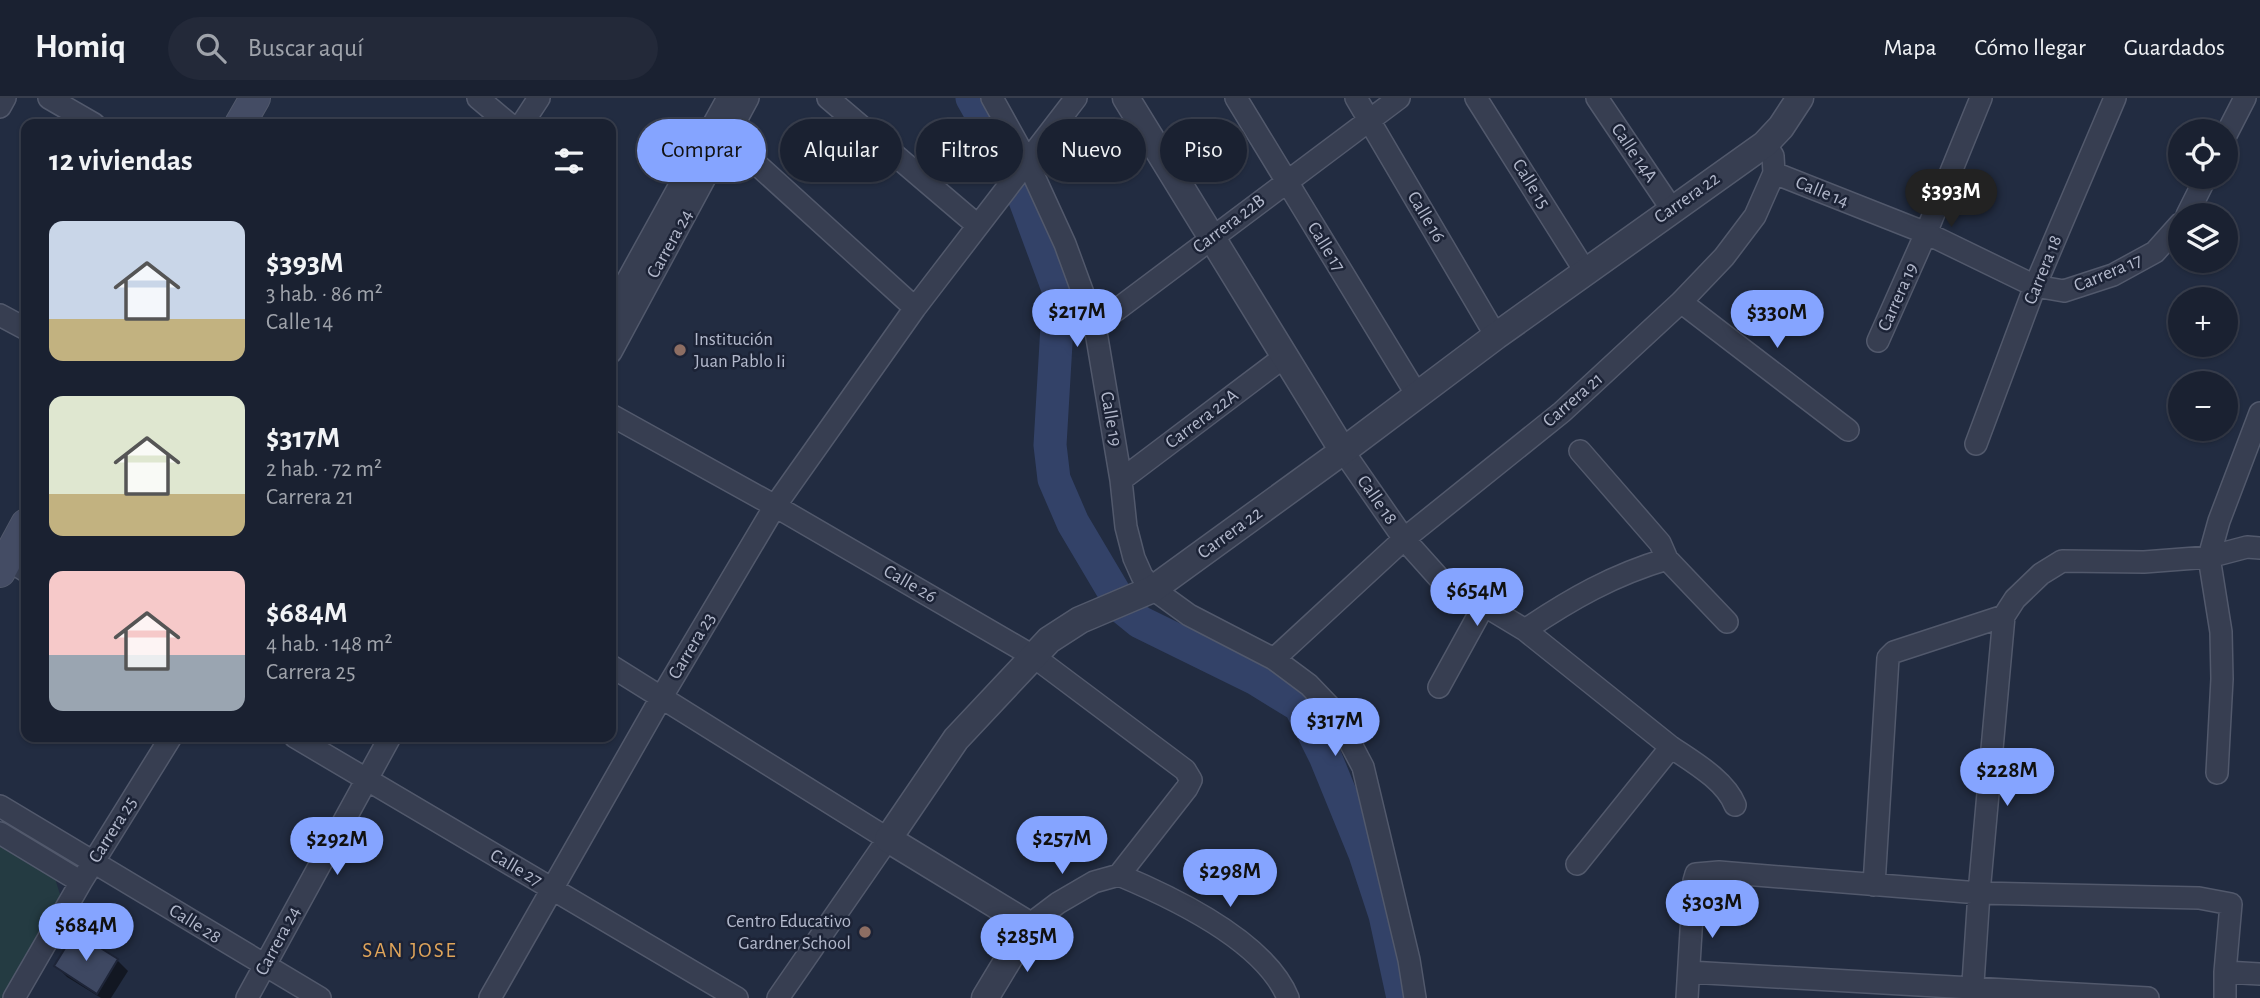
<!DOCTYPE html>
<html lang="es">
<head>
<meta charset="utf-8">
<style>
	body { margin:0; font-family:"Alegreya Sans",sans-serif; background:#232939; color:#f1f3f6; height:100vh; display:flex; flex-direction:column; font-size:26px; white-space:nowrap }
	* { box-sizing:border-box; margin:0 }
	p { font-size:23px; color:#9fa3ab }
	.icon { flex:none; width:38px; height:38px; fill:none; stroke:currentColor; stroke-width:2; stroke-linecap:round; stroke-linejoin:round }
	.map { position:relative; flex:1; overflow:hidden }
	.details { position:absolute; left:21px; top:21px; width:595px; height:623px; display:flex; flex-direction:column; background:#1a2131; border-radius:14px; box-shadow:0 2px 5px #0004,0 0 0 2px #383e4d }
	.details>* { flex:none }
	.banner { position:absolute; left:637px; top:21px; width:665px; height:63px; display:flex; gap:14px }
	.controls { position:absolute; left:2168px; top:21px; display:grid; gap:14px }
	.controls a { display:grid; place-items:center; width:70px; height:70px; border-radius:50%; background:#1a2131; box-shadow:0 2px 5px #0004,0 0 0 2px #383e4d; font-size:35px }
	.price { position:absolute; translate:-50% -60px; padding:0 16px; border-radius:24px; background:#85a4ff; color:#111; font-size:23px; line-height:46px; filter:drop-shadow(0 2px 4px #0008) }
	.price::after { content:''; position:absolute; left:50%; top:42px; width:21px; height:16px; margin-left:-10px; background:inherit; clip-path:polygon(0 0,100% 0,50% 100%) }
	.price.selected { background:#222; color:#fff }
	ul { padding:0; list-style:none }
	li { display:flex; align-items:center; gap:21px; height:175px; padding:0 28px }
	li span { display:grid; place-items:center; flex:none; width:196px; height:140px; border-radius:14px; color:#555 }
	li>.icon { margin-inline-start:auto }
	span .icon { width:84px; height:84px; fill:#fffc; stroke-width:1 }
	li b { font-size:30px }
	h2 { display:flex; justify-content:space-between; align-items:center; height:84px; padding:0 28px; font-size:30px }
	.pill { padding:0 24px; border-radius:32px; background:#1a2131; box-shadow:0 2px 5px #0004,0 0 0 2px #383e4d; font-size:24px; line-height:63px }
	.pill.selected { background:#85a4ff; color:#111 }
	header { display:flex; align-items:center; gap:42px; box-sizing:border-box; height:98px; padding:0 35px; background:#1a2131; border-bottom:2px solid #383e4d }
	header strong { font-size:33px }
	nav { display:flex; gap:38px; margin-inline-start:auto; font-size:24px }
	.search { width:490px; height:63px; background:#232939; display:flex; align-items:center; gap:18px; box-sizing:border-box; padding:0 24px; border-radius:38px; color:#9fa3ab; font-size:26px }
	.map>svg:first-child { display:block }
</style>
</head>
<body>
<header>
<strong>Homiq</strong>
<div class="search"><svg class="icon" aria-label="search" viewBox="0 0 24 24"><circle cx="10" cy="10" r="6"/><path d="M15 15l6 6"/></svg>Buscar aquí</div>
<nav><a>Mapa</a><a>Cómo llegar</a><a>Guardados</a></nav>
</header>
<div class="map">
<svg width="2260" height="900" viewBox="0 0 2260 900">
	<rect width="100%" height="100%" fill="#222c41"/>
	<path fill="#243b42" d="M 0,747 L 54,777 L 62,803 L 6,900 L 0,900 Z"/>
	<path fill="#0007" d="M 117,862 L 128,873 L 111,900 L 101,900 L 67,879 L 56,868 Z"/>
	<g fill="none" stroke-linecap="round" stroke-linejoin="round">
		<path stroke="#334268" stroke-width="33" d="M 972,0 L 1016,78 L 1059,194 L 1050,347 L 1054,381 L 1073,425 L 1124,511 L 1140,524 L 1256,581 L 1300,608 L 1325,658 L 1365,756 L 1385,817 L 1403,900"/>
	</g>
	<path fill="#3e4862" stroke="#1e2538" stroke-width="2" d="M 75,834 L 118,861 L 97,896 L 54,868 Z"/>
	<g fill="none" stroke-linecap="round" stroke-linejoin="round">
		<g stroke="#52596c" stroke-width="24">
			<path id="minor" d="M 49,0 L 94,26
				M 478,0 L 509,26
				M 828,0 L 977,127
				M 992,0 L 1027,63 L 1065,146 L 1095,228 L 1121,382 L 1126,429 L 1134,460 L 1142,478 L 1153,491 L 1189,517 L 1274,561 L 1309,587 L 1333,612 L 1363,669 L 1409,862 L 1415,900
				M 1236,0 L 1417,297
				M 1356,0 L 1496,238
				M 1476,0 L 1585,173
				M 1597,0 L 1671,110
				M 0,9 L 5,0
				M 522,26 L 539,0
				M 713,29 L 728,40 L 915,210
				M 2226,37 L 2245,0
				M 1774,75 L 1926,135 L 2035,188 L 2064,193 L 2113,177 L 2155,154 L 2180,126
				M 2187,117 L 2206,79
				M 1681,204 L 1848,332
				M 611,212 L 728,0
				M 0,217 L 26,231
				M 1095,228 L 1399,0
				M 1878,243 L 1926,135 L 1981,0
				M 611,254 L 748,0
				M 611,317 L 775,408 L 1033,558 L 1185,672 L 1191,682 L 1187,690 L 1119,777 L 1094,784 L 1058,805 L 1029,827
				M 1976,346 L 2035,188 L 2115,0
				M 1343,353 L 1404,441 L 1439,480 L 1525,532 L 1671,649 C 1693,664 1725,682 1735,707
				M 1580,353 L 1660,445 L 1667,461 L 1727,524
				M 1121,382 L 1284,259
				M 0,457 L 26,473
				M 1525,532 C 1571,501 1613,477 1667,461
				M 1274,561 L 1404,441 L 1562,314 L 1681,204 L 1724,159 L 1755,118 L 1774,75 L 1773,58 L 1765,46
				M 611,568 L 888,741 L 778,900
				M 1439,589 L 1483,509
				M 295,639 L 737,900
				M 2217,675 L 2222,581 L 2221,534 L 2209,459 L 2219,423 L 2260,315
				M 0,708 L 320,900
				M 0,735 L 81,784
				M 1577,766 L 1671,649
				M 1119,777 C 1174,800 1265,843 1288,900
				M 1874,787 L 1888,560 L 1894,554 L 2004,518
				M 1689,874 L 2148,900
				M 2225,874 L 2260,876
				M 14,900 L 81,784 L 171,639
				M 247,900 L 390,639
				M 490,900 L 661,600 L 775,408 L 915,210 L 1076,0
				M 1687,900 L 1694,783 L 1696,776 L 1719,774 L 1979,795 L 2199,800 L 2231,806 L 2225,874 L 2225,900
				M 1972,900 L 1979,795 L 2004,518 L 2015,501 L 2041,476 L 2062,463 L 2144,464 L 2209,459 L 2247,449 L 2260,450"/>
		</g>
		<g stroke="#52596c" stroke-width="29">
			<path id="tertiary" d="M 1126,0 L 1343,353
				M 985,900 L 1029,827 L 888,741 L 956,641 L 1049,542 L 1080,522 L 1153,491 L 1343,353 L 1496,238 L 1765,46 L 1781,29 L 1800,0"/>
		</g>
		<g stroke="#52596c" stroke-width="32">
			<path id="secondary" d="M 240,26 L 255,0
				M 0,474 L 26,426"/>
		</g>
		<use href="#minor" stroke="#373e51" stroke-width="21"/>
		<use href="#tertiary" stroke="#373e51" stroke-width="26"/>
		<use href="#secondary" stroke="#444c64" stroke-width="30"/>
	</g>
	<g fill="#8d6e63" stroke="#1c2336" stroke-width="2.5">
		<circle cx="680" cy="252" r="7"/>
		<circle cx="865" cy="834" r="7"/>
	</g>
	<g text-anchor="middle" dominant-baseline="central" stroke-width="5" stroke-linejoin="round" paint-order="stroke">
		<g font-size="19" fill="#b3b9cc" stroke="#1c2336">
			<text transform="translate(1634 55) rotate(56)">Calle 14A</text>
			<text transform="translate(1531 86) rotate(58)">Calle 15</text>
			<text transform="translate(1822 94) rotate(22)">Calle 14</text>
			<text transform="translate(1687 100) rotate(-35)">Carrera 22</text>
			<text transform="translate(1426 119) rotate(59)">Calle 16</text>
			<text transform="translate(1229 126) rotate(-37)">Carrera 22B</text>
			<text transform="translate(670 146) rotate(-61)">Carrera 24</text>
			<text transform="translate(1326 149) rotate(58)">Calle 17</text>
			<text transform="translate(2043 172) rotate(-68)">Carrera 18</text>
			<text transform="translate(2108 175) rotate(-23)">Carrera 17</text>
			<text transform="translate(1898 199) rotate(-66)">Carrera 19</text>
			<text transform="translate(1573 302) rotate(-41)">Carrera 21</text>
			<text transform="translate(1111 321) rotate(80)">Calle 19</text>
			<text transform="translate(1202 321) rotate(-37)">Carrera 22A</text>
			<text transform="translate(1377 402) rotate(55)">Calle 18</text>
			<text transform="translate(1230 435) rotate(-36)">Carrera 22</text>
			<text transform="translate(910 486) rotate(30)">Calle 26</text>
			<text transform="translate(692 548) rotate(-59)">Carrera 23</text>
			<text transform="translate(113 732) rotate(-58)">Carrera 25</text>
			<text transform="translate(516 770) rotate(30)">Calle 27</text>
			<text transform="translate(195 826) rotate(32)">Calle 28</text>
			<text transform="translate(278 843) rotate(-62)">Carrera 24</text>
		</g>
		<g font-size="19" fill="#b3b9cc" stroke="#1c2336" text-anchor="start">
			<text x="694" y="241">Institución<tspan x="694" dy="22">Juan Pablo Ii</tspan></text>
			<text x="851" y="823" text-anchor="end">Centro Educativo<tspan x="851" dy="22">Gardner School</tspan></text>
		</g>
		<g font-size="21" letter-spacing="2" fill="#e0a55a" stroke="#1c2336">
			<text x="410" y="852">SAN JOSE</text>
		</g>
	</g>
</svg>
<div class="controls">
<a><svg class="icon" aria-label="locate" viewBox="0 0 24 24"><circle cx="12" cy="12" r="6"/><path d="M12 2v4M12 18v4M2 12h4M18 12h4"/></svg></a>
<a><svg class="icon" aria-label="layers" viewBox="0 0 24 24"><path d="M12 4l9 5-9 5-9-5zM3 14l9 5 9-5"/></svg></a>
<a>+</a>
<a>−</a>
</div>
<b class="price selected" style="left:1951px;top:131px">$393M</b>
<b class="price" style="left:1077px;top:251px">$217M</b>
<b class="price" style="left:1777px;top:252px">$330M</b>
<b class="price" style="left:1477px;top:530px">$654M</b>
<b class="price" style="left:1335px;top:660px">$317M</b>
<b class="price" style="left:2007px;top:710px">$228M</b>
<b class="price" style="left:1062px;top:778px">$257M</b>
<b class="price" style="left:337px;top:779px">$292M</b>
<b class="price" style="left:1230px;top:811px">$298M</b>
<b class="price" style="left:1712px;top:842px">$303M</b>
<b class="price" style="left:86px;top:865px">$684M</b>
<b class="price" style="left:1027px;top:876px">$285M</b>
<div class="banner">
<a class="pill selected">Comprar</a>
<a class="pill">Alquilar</a>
<a class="pill">Filtros</a>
<a class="pill">Nuevo</a>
<a class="pill">Piso</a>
</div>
<section class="details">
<h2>12 viviendas<svg class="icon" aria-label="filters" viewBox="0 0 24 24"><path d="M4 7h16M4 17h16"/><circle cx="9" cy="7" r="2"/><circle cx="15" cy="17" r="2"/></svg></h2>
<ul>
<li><span style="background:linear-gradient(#c9d6e8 70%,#c2b280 0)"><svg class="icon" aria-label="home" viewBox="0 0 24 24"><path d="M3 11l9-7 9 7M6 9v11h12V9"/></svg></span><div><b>$393M</b><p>3 hab. · 86 m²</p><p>Calle 14</p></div></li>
<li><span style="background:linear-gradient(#dfe7d0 70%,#c2b280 0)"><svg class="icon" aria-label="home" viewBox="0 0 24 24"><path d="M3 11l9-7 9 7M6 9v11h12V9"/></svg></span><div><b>$317M</b><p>2 hab. · 72 m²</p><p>Carrera 21</p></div></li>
<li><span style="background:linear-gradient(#f6c9c9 60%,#9aa5b1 0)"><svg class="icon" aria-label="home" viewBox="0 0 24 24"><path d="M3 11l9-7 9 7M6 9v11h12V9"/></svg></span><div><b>$684M</b><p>4 hab. · 148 m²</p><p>Carrera 25</p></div></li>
</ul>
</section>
</div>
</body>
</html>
